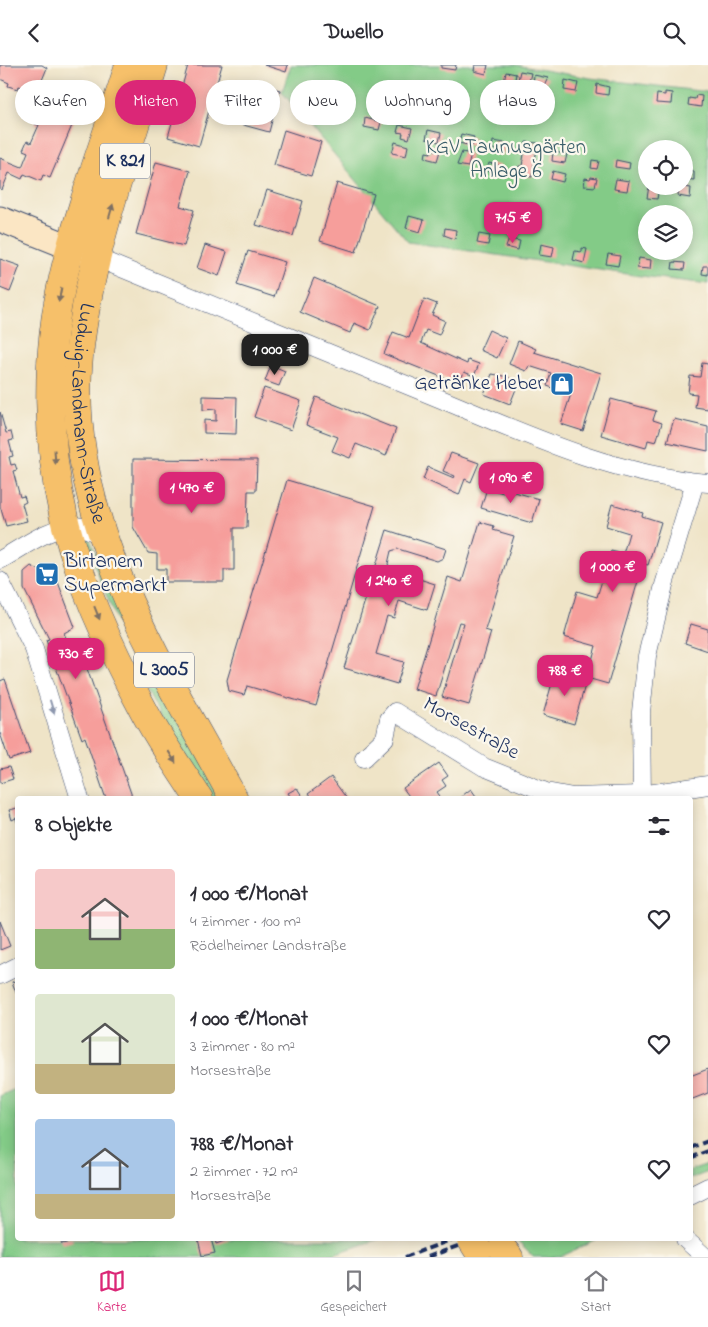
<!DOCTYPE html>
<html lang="de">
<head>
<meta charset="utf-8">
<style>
	body { margin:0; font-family:"Indie Flower",sans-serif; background:#f2f2f3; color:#2b2b33; height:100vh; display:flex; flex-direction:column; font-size:19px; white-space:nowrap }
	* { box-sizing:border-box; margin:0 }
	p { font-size:16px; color:#7c7c81 }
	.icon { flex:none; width:28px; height:28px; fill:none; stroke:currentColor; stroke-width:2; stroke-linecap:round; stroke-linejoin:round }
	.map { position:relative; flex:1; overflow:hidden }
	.drawer { position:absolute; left:15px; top:731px; width:678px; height:445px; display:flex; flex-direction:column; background:#fff; border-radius:5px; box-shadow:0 2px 12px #0003 }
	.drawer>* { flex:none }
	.hud { position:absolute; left:15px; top:15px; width:679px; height:45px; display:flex; gap:10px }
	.tools { position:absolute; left:638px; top:75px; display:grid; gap:10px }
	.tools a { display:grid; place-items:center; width:55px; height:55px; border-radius:50%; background:#fff; box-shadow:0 2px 12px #0003; font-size:25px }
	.price { position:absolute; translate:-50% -42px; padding:0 11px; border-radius:10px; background:#db2777; color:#fff; font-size:16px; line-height:32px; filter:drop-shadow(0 1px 2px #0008) }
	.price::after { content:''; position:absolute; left:50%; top:30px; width:15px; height:11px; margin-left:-8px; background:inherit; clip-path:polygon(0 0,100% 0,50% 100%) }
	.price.on { background:#222; color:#fff }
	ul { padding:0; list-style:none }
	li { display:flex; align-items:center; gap:15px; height:125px; padding:0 20px }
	li span { display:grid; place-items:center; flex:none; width:140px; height:100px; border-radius:5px; color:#555 }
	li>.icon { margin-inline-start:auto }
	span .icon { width:60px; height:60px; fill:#fffc; stroke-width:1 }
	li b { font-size:21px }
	h2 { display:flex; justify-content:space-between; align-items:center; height:60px; padding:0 20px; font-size:21px }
	.tag { padding:0 18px; border-radius:22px; background:#fff; box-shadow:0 2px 12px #0003; font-size:18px; line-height:45px }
	.tag.on { background:#db2777; color:#fff }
	header { display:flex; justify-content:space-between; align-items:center; height:65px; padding:0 20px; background:#fff; font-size:22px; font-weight:800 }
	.dock { display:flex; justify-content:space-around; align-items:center; height:70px; border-top:1px solid #e1e1e2; background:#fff; font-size:14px; color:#7c7c81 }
	.dock a { display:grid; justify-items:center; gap:2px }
	.dock .on { color:#db2777 }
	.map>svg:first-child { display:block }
</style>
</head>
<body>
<header><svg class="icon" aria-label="back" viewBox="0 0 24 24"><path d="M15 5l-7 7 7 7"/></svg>Dwello<svg class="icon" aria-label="search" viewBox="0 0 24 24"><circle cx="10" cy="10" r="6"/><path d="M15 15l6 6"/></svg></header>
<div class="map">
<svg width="708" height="1192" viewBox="0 0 708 1192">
	<rect width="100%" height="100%" fill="#fbf7ec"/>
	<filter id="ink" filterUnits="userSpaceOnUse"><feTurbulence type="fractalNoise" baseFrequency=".02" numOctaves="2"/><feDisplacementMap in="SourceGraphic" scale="10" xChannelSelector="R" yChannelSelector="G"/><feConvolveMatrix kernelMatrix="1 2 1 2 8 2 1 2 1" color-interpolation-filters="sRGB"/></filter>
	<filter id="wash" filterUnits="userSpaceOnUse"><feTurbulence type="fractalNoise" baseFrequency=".0096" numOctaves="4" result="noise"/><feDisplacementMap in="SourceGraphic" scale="20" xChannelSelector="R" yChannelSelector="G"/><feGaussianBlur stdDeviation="1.12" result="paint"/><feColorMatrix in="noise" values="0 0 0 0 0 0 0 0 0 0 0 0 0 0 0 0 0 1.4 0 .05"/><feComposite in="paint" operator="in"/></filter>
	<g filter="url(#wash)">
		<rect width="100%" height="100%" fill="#efe4c7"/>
		<path fill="#83cb87" stroke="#4f7d72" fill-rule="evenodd" d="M 291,0 L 515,0 L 590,13 L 708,27 L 708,219 L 641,211 L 408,177 L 282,27 ZM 646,84 L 684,84 L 684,121 L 646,121 ZM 646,149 L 684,149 L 684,186 L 646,186 Z
			M 88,470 L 143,596 L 134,595 L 130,590 L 83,471 Z
			M 154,614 L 225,734 L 206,734 L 141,615 L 149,617 Z
			M 17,1023 L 18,1174 L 378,1174 L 325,1192 L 0,1192 L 0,1031 Z
			M 708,1099 L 708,1107 L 690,1114 L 690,1105 Z
			M 515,1174 L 599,1174 L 560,1192 L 533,1192 Z"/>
		<g id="blocks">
			<path fill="#f69e9b" d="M 0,0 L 42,0 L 47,3 L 40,20 L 34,17 L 31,26 L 19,21 L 18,24 L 8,21 L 9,18 L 0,14 Z
				M 188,0 L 222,0 L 199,81 L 168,72 Z
				M 264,0 L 288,0 L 286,7 Z
				M 441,0 L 456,0 L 455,5 L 441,3 Z
				M 475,0 L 488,0 L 486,9 L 474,6 Z
				M 520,6 L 531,8 L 529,17 L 518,15 Z
				M 506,7 L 516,9 L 513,25 L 503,23 Z
				M 534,10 L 548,13 L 544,21 L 533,19 Z
				M 565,15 L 578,18 L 576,27 L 564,25 Z
				M 247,16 L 280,25 L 269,67 L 236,58 Z
				M 597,19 L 609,22 L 608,30 L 596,28 Z
				M 665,27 L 672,28 L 671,39 L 656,38 L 657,29 L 665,30 Z
				M 696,30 L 702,31 L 701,42 L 688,40 L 689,33 L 695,34 Z
				M 306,39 L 317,41 L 314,54 L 309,52 L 310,47 L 305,45 Z
				M 47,40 L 76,51 L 50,113 L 43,110 L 41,116 L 24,109 L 22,114 L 9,108 L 2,125 L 0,124 L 0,93 L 22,102 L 28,87 L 23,85 L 27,76 L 31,78 L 39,60 L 35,59 L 39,49 L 43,51 Z
				M 338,42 L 350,45 L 347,55 L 336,52 Z
				M 365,53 L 381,57 L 379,65 L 364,62 Z
				M 399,60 L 412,63 L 409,74 L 402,72 L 403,68 L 397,67 Z
				M 284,65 L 321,77 L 311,111 L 274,100 Z
				M 428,65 L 441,68 L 439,77 L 426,74 Z
				M 461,69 L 474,72 L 472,81 L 459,78 Z
				M 493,76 L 505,78 L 503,90 L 497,89 L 498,85 L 492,84 Z
				M 395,77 L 408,81 L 406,91 L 392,88 Z
				M 526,77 L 538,78 L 532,112 L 517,110 L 519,101 L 522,101 Z
				M 432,84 L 440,86 L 437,96 L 425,93 L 426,87 L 431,88 Z
				M 462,87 L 471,89 L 468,102 L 457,100 Z
				M 553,87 L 567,89 L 565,98 L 552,96 Z
				M 592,95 L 599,96 L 597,104 L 591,103 Z
				M 616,95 L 630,98 L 629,104 L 615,102 Z
				M 156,97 L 190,106 L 180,141 L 194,145 L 184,181 L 136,169 Z
				M 489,98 L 501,101 L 499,109 L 487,106 Z
				M 684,105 L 694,106 L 694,115 L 684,114 Z
				M 553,106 L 565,109 L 563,117 L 551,114 Z
				M 591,112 L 597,113 L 595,122 L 584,121 L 585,113 L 590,114 Z
				M 616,114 L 629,116 L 627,126 L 614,124 Z
				M 337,118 L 374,129 L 356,187 L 320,176 Z
				M 649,121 L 659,123 L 657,134 L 647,133 Z
				M 679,121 L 691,123 L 690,133 L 678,131 Z
				M 267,125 L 303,136 L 293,171 L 256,160 Z
				M 409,151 L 424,155 L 420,167 L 406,163 Z
				M 445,163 L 456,165 L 455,174 L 444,170 Z
				M 479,169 L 490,171 L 488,180 L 477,178 Z
				M 509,174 L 520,176 L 518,185 L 506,182 Z
				M 541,179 L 554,182 L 552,192 L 539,190 Z
				M 205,180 L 227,187 L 219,211 L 197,203 Z
				M 582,183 L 587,184 L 584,198 L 573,195 L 575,186 L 582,187 Z
				M 248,186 L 285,197 L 274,232 L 237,220 Z
				M 608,189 L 620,191 L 618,201 L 606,199 Z
				M 639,193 L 651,195 L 650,204 L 637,203 Z
				M 0,194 L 20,201 L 10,227 L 0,223 Z
				M 673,197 L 685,198 L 684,205 L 672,204 Z
				M 703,201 L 708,201 L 708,210 L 702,209 Z
				M 314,213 L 380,241 L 370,265 L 354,258 L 350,268 L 300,247 Z
				M 424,234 L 437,239 L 432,250 L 445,256 L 439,270 L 426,265 L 421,278 L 467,299 L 468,295 L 479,299 L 474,311 L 464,307 L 459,319 L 384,289 L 393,267 L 409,273 Z
				M 489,265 L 506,273 L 497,293 L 480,285 Z
				M 518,276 L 536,284 L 534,287 L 601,308 L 583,366 L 561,359 L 571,329 L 547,321 L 551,308 L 529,301 L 526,306 L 509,299 Z
				M 702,298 L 708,299 L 708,344 L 695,342 L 697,329 L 688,328 L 690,311 L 700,312 Z
				M 271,300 L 285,306 L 279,321 L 265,316 Z
				M 492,309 L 509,312 L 508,316 L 518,319 L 510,339 L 484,329 Z
				M 264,323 L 301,336 L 291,365 L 254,352 Z
				M 203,331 L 237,332 L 236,369 L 204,368 L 204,355 L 216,356 L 216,344 L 203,345 Z
				M 316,332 L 396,364 L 386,391 L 356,379 L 350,393 L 332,386 L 338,372 L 306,360 Z
				M 611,334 L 656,346 L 653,355 L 662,358 L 656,377 L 648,375 L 646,383 L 601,370 Z
				M 0,347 L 6,368 L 11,367 L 13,375 L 9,376 L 13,391 L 9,392 L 11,400 L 15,399 L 17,405 L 13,406 L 20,432 L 24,431 L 26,437 L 22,439 L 27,456 L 6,461 L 0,441 Z
				M 674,354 L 708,362 L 708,386 L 667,377 Z
				M 451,388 L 479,398 L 471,417 L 465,414 L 459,430 L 423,414 L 428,402 L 454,413 L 455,411 L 443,406 Z
				M 133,394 L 257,395 L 256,426 L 248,426 L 247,463 L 234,463 L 234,505 L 224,505 L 224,517 L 166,517 L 166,504 L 157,504 L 157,489 L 148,488 L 133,462 Z
				M 287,415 L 375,441 L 316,641 L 247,621 L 244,630 L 229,626 L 227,615 Z
				M 487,423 L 503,428 L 504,424 L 539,434 L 532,458 L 481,443 Z
				M 612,439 L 643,448 L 642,451 L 661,457 L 648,500 L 643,499 L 608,619 L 587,613 L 596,581 L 564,572 L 577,526 L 597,532 L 611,486 L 623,489 L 629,468 L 606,461 Z
				M 480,457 L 494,461 L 493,465 L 514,471 L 485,565 L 491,567 L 469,640 L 442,632 L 464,558 L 459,557 L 436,631 L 414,624 L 448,512 L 462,517 Z
				M 387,465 L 446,484 L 443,493 L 437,496 L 398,484 L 391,486 L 388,499 L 391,505 L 435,519 L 427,545 L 399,536 L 394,553 L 387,551 L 376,589 L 404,597 L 397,619 L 344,603 Z
				M 31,501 L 41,506 L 53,504 L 75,562 L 64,568 L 70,584 L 79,581 L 133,734 L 106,734 L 85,672 L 82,674 L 46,575 L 49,574 L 24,524 L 24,507 Z
				M 691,559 L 708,564 L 708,586 L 685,578 Z
				M 556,604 L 587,613 L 574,659 L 543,650 Z
				M 5,614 L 30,688 L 9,695 L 0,668 L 0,616 Z
				M 439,698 L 448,711 L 442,715 L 446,721 L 437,727 L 442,734 L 411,734 L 403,723 Z
				M 9,702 L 13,714 L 0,718 L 0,704 Z
				M 331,712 L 347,734 L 309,734 L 311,733 L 308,729 Z
				M 297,723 L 304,734 L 292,734 L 288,728 Z
				M 471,724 L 478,734 L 458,734 Z
				M 18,743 L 18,757 L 17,757 L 16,753 L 12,755 L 9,745 Z
				M 0,856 L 10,881 L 0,885 Z
				M 18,915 L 18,930 L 17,930 L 12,917 Z
				M 708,1004 L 708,1028 L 690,1035 L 690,1011 Z
				M 60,1174 L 72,1174 L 73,1176 L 62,1179 Z
				M 198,1174 L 211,1174 L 215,1188 L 202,1191 Z
				M 215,1174 L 230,1174 L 216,1179 Z"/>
		</g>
	</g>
	<g filter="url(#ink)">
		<use href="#blocks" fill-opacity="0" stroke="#3b4a6e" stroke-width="1"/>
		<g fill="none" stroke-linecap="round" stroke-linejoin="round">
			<g stroke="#3b4a6e" stroke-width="19">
				<path id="minor" d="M 97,193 C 210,239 323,286 436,332 C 523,368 613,410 708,418
					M 0,495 C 22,483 50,461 76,461 C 85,462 94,467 102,471
					M 0,516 L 34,584 L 80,734
					M 364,693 L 385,673 L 389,654 L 395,647 L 484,702 L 546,727 L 573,732 L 641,730 L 708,720
					M 642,734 L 641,647 L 647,591 L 664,520 L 695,417
					M 0,910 L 18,901
					M 690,1131 L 708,1122
					M 685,1174 L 705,1192"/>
			</g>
			<g stroke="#3b4a6e" stroke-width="27">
				<path id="secondary" d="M 0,154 L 90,190"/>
			</g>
			<g stroke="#3b4a6e" stroke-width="29">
				<g id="primary">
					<path d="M 129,0 C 107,71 80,140 63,213 C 45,291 46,383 66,461 C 82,524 112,587 143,644 C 159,675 180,704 199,734"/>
					<path id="s1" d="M 154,0 C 125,95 89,192 79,291 C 63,453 160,598 234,734"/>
					<path d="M 495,1174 L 509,1192"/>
				</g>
			</g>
			<use href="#minor" stroke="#fff" stroke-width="18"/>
			<use href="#secondary" stroke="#fbe6c4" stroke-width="25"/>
			<use href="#primary" stroke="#f6c06b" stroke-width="28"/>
			<path stroke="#1b2f5e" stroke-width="4" stroke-dasharray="8 4" stroke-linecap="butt" d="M 690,1083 L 708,1076
				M 690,1093 L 708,1086
				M 405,1192 L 453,1174
				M 428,1192 L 477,1174"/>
			<g stroke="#3b4a6e" stroke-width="29" stroke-linecap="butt">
				<path id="primary-bridge" d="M 471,1174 L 478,1185"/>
			</g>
			<use href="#primary-bridge" stroke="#f6c06b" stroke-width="28"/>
		</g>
		<defs><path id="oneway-solid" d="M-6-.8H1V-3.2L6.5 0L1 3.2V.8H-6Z" transform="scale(1.25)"/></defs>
		<g fill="#7e7064">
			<use href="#oneway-solid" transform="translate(111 146) rotate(-74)"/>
			<use href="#oneway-solid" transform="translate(60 230) rotate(101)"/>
			<use href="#oneway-solid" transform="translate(55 392) rotate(86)"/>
			<use href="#oneway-solid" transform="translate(97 548) rotate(68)"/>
			<use href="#oneway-solid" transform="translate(172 692) rotate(58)"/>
		</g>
		<use fill="#8d97ae" href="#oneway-solid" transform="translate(52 642) rotate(73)"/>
	</g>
	<defs>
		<g id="shop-square" transform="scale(1.25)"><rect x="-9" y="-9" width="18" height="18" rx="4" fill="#1f6fb2" stroke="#fbf7ec"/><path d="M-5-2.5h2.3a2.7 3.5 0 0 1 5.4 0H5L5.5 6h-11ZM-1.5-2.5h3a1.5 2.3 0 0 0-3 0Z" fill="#fff"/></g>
		<g id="supermarket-square" transform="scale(1.25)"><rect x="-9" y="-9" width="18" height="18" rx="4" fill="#1f6fb2" stroke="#fbf7ec"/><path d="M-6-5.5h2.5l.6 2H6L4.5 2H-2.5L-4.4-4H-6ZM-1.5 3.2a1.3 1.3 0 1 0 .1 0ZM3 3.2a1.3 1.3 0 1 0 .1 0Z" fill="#fff"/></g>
	</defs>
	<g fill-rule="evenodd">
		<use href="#shop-square" x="562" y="319"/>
		<use href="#supermarket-square" x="47" y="509"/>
	</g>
	<g text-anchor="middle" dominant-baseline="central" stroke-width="4.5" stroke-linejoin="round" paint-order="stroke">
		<g fill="#fbf7ec" stroke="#5e6b89" stroke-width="1">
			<rect x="100" y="78.5" width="50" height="35" rx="4"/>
			<rect x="134" y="587.5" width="60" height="35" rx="4"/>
		</g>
		<g font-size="20" font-weight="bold" fill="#1b2f5e">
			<text x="125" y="96">K 821</text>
			<text x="164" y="605">L 3005</text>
		</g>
		<g font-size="21" fill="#3a5e6a" stroke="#fbf7ec">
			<text x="506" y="83">KGV Taunusgärten<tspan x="506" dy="24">Anlage 6</tspan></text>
		</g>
		<g font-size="21" fill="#1b2f5e" stroke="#fbf7ec" text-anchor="end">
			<text x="544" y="319">Getränke Heber</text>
			<text x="64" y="497" text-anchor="start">Birtanem<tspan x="64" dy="24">Supermarkt</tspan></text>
		</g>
		<g font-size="21" fill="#1b2f5e" stroke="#fbf7ec">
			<text stroke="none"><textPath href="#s1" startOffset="359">Ludwig-Landmann-Straße</textPath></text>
			<text transform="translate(471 664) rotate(29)">Morsestraße</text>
		</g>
	</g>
</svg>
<div class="tools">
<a><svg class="icon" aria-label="locate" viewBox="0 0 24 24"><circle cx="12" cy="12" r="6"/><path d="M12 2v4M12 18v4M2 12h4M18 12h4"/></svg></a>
<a><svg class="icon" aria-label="layers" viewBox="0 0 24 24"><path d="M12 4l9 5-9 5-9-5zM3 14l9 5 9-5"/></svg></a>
</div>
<b class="price" style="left:513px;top:179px">715 €</b>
<b class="price on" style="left:275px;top:311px">1 000 €</b>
<b class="price" style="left:511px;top:439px">1 090 €</b>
<b class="price" style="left:192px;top:449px">1 470 €</b>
<b class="price" style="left:613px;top:528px">1 000 €</b>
<b class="price" style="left:389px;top:542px">1 240 €</b>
<b class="price" style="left:76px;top:615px">730 €</b>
<b class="price" style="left:565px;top:632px">788 €</b>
<div class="hud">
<a class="tag">Kaufen</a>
<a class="tag on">Mieten</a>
<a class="tag">Filter</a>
<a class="tag">Neu</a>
<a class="tag">Wohnung</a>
<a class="tag">Haus</a>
</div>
<section class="drawer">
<h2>8 Objekte<svg class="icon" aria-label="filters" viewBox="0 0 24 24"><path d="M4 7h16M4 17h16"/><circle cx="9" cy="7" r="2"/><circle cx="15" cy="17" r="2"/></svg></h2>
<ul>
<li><span style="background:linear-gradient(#f6c9c9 60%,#8fb573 0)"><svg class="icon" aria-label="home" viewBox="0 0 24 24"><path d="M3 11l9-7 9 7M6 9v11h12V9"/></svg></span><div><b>1 000 €/Monat</b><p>4 Zimmer · 100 m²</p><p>Rödelheimer Landstraße</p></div><svg class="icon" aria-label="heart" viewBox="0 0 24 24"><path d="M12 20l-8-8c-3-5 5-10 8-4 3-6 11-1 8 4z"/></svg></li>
<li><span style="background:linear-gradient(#dfe7d0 70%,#c2b280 0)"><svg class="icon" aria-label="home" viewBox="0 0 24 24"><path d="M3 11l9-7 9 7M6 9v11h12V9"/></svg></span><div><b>1 000 €/Monat</b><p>3 Zimmer · 80 m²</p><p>Morsestraße</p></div><svg class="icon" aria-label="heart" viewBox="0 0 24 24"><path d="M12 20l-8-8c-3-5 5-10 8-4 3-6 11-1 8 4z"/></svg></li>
<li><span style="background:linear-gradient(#a9c7e8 75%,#c2b280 0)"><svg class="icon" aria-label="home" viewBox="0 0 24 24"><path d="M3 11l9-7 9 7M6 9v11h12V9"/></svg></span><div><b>788 €/Monat</b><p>2 Zimmer · 72 m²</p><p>Morsestraße</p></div><svg class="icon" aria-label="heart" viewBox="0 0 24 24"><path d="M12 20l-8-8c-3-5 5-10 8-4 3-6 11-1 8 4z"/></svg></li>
</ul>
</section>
</div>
<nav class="dock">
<a class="on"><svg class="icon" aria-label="map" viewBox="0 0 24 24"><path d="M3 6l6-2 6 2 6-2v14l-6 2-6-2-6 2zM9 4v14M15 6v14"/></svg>Karte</a>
<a><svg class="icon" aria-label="saved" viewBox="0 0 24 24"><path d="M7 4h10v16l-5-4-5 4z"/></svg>Gespeichert</a>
<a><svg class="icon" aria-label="home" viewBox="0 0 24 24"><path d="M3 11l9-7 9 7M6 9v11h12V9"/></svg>Start</a>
</nav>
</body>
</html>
